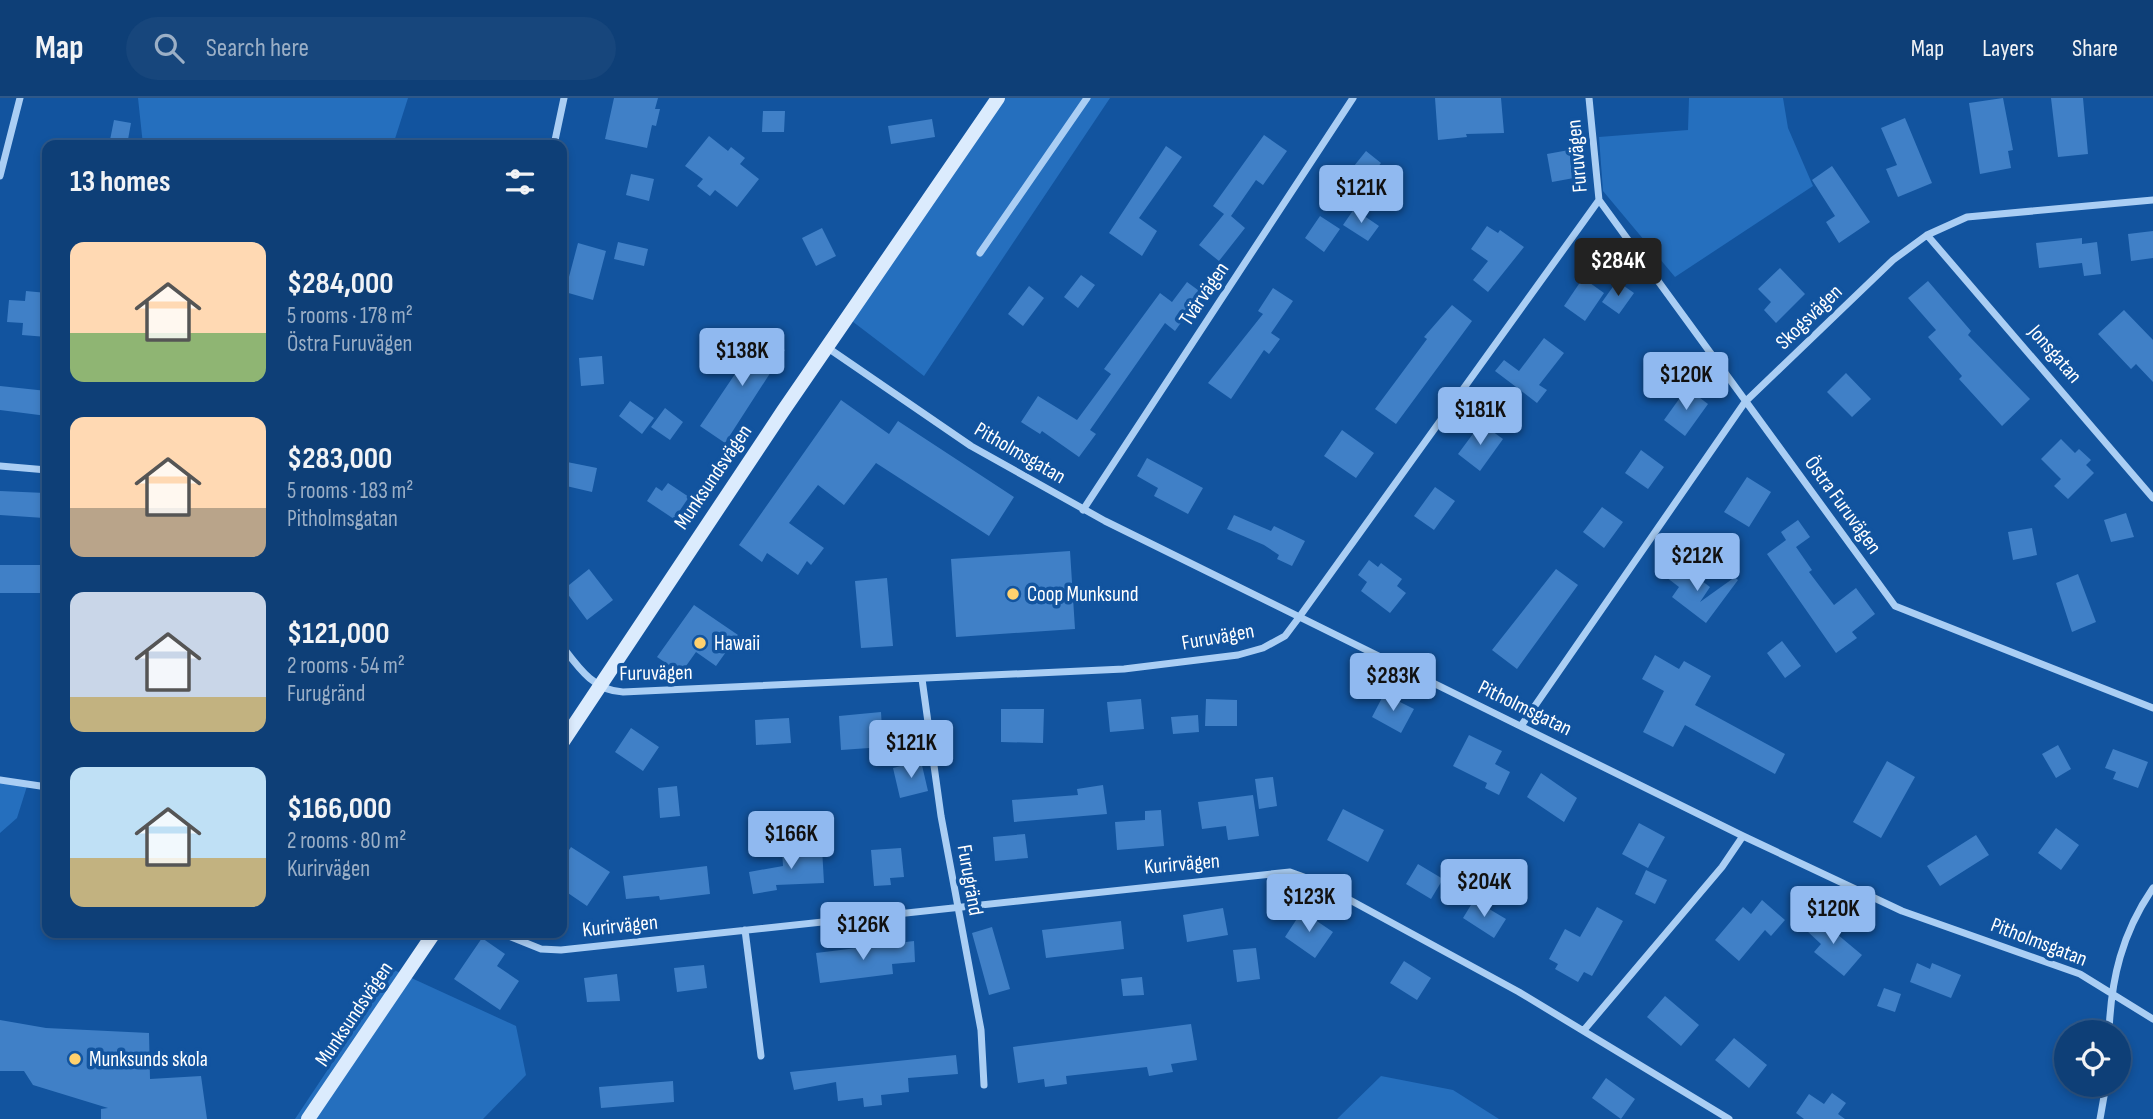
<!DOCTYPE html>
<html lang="en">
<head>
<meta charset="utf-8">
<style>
	body { margin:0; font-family:"Sofia Sans Condensed",sans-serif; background:#17467c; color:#f1f3f6; height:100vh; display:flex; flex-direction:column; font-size:26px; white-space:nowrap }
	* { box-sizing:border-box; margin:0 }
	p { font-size:23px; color:#9bafc6 }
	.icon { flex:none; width:38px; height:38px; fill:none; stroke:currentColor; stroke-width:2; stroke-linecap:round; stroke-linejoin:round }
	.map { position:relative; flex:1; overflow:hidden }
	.sheet { position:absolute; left:42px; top:42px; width:525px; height:798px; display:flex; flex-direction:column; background:#0e3f77; border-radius:14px; box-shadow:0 4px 10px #0003,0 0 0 2px #2e5889 }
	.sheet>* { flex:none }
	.tools { position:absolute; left:2054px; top:922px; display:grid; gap:14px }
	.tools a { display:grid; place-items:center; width:77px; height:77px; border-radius:50%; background:#0e3f77; box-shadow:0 4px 10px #0003,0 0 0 2px #2e5889; font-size:35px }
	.price { position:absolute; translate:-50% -60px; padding:0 16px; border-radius:7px; background:#90b9f0; color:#111; font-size:23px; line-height:46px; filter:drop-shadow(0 2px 4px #0008) }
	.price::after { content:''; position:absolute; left:50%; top:42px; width:21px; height:16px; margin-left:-10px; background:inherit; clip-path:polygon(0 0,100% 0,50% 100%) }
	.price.current { background:#222; color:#fff }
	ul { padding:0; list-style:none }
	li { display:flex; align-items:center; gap:21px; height:175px; padding:0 28px }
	li span { display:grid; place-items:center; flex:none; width:196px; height:140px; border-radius:14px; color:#555 }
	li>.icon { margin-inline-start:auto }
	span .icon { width:84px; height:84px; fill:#fffc; stroke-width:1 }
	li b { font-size:30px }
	h2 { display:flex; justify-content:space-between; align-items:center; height:84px; padding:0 28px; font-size:30px }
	header { display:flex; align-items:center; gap:42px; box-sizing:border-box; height:98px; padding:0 35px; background:#0e3f77; border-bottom:2px solid #2e5889 }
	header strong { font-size:33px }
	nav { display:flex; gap:38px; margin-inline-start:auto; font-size:24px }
	.search { width:490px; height:63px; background:#17467c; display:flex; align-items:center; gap:18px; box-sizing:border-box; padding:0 24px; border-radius:38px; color:#9bafc6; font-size:26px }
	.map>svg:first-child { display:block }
</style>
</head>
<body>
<header>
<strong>Map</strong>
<div class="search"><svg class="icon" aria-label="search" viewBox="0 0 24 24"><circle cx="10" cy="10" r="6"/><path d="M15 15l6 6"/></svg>Search here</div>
<nav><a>Map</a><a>Layers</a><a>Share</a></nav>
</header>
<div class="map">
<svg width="2153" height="1021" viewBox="0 0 2153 1021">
	<rect width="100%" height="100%" fill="#12549f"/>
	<path fill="#256fbe" d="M 138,0 L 408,0 L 393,47 L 143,47 Z
		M 989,0 L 1110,0 L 924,278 L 848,220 Z
		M 1689,0 L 1783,0 L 1788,30 L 1813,88 L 1675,179 L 1603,93 L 1599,39 L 1688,32 Z
		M 0,682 L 28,685 L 17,720 L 0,735 Z
		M 394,872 L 516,928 L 526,977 L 483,1021 L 295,1021 Z
		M 1381,978 L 1453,992 L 1499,1021 L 1337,1021 Z"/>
	<path fill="#4080c7" d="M 614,0 L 658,0 L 655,11 L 660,11 L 656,28 L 652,27 L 647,50 L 605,41 Z
		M 1435,0 L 1501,0 L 1504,35 L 1466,36 L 1467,39 L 1438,42 Z
		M 2003,0 L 2013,52 L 2008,53 L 2011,70 L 1980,76 L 1969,5 Z
		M 2051,0 L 2083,0 L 2088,56 L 2058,59 Z
		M 763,13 L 785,13 L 784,34 L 762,34 Z
		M 1905,20 L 1932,85 L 1898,99 L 1886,71 L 1897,67 L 1881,30 Z
		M 932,21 L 935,39 L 891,46 L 888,28 Z
		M 114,22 L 131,25 L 127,47 L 109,47 Z
		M 1264,37 L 1287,53 L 1263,87 L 1256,82 L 1231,118 L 1245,130 L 1219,163 L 1199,147 L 1224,116 L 1213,108 Z
		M 709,38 L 728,53 L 731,49 L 745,60 L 740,66 L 759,81 L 737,109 L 715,92 L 710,98 L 697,88 L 703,81 L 685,68 Z
		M 1166,48 L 1182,59 L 1139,120 L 1157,133 L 1142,158 L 1109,135 Z
		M 1569,52 L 1574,80 L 1552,84 L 1547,56 Z
		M 1366,53 L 1381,65 L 1361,90 L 1346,78 Z
		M 1832,68 L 1870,124 L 1839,145 L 1826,124 L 1835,118 L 1812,82 Z
		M 631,76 L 654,81 L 649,103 L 626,97 Z
		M 1354,111 L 1379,128 L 1368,143 L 1343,127 Z
		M 1320,118 L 1340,131 L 1324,154 L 1305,140 Z
		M 1487,128 L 1498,135 L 1500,132 L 1524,149 L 1488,194 L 1473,182 L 1488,163 L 1471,151 Z
		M 822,130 L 836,158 L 816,168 L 802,140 Z
		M 2153,133 L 2153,160 L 2131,163 L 2128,136 Z
		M 2082,140 L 2082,146 L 2097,144 L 2101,176 L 2084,178 L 2082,165 L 2039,170 L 2036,145 Z
		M 618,144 L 648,151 L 644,168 L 614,161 Z
		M 578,145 L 606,153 L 593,202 L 565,194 Z
		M 1780,170 L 1805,196 L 1776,225 L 1764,212 L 1771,204 L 1758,191 Z
		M 1081,177 L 1095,187 L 1078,210 L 1064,199 Z
		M 1583,180 L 1604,195 L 1585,223 L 1564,208 Z
		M 1617,183 L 1634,195 L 1619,216 L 1602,204 Z
		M 1928,183 L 1971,233 L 1968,237 L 2030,301 L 2002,328 L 1959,281 L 1962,278 L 1928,239 L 1936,232 L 1908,200 Z
		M 1187,184 L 1202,195 L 1175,233 L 1165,225 L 1090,332 L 1096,336 L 1079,359 L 1042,333 L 1040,336 L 1021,324 L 1038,298 L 1077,322 L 1111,276 L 1104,271 L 1160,195 L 1172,204 Z
		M 1029,188 L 1044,200 L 1023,228 L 1008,216 Z
		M 1273,190 L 1293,203 L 1271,235 L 1280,241 L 1269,256 L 1264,252 L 1231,301 L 1208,285 L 1263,216 L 1258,213 Z
		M 26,193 L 47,195 L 47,239 L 22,237 L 23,225 L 7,224 L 9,202 L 25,203 Z
		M 1452,207 L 1472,223 L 1396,326 L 1375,311 L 1427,241 L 1424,239 Z
		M 2124,212 L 2153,242 L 2153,284 L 2136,266 L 2131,271 L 2098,236 Z
		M 761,237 L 785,252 L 725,345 L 700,328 L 737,273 L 731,268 L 739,255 L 746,260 Z
		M 1544,240 L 1564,255 L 1539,287 L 1547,292 L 1537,305 L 1495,273 L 1504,262 L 1519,273 Z
		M 1675,254 L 1695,268 L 1681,288 L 1661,275 Z
		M 602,258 L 604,286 L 581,288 L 579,260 Z
		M 1846,275 L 1871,301 L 1852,319 L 1827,294 Z
		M 0,288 L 47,293 L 47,318 L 0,312 Z
		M 1687,290 L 1708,306 L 1685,338 L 1664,322 Z
		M 841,302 L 889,336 L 898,323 L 1014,399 L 989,438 L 876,365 L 844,407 L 818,387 L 789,425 L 824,450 L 811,467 L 807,463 L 798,477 L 767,455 L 762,464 L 739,447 Z
		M 630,303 L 654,320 L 642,336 L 619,318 Z
		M 665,310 L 683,324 L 670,342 L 651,329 Z
		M 1481,325 L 1503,341 L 1480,373 L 1458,356 Z
		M 1342,332 L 1374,355 L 1356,380 L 1324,358 Z
		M 2061,341 L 2075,355 L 2079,351 L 2091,362 L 2086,367 L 2094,375 L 2068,401 L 2054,388 L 2061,381 L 2041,361 Z
		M 1641,352 L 1664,369 L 1648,391 L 1625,375 Z
		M 1147,360 L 1203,390 L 1188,416 L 1154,398 L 1158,390 L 1137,378 Z
		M 562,363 L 597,370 L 592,394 L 562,387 Z
		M 1747,379 L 1771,394 L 1749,429 L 1724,414 Z
		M 668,385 L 689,399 L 674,421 L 647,403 L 656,389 L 662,393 Z
		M 1435,389 L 1455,403 L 1434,432 L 1414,418 Z
		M 0,393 L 45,395 L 44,420 L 0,417 Z
		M 1602,409 L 1623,424 L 1604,450 L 1583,434 Z
		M 2126,415 L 2134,439 L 2111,444 L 2104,422 Z
		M 1234,417 L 1271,433 L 1274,428 L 1305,443 L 1292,468 L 1277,461 L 1279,457 L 1264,447 L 1227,431 Z
		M 1798,422 L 1810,439 L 1796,449 L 1812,472 L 1809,474 L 1834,507 L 1856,490 L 1875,516 L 1852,534 L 1857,540 L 1836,555 L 1767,456 L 1786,442 L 1781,434 Z
		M 2032,430 L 2037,457 L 2013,462 L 2008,434 Z
		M 1070,453 L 1075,531 L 956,539 L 951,461 Z
		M 1369,462 L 1378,469 L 1381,465 L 1402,481 L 1397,488 L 1406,495 L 1390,515 L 1361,493 L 1367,484 L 1358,477 Z
		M 1677,464 L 1710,489 L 1700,504 L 1735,479 L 1738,482 L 1706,525 L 1672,499 L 1679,489 L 1666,479 Z
		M 0,467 L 43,467 L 42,495 L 0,495 Z
		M 589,471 L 613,502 L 587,522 L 564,491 Z
		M 1556,471 L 1578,487 L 1517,571 L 1492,552 Z
		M 2078,476 L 2096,524 L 2072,534 L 2056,485 Z
		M 887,480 L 893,548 L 861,550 L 855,483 Z
		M 694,507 L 738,537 L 716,568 L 696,554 L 681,575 L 657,559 Z
		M 1782,543 L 1801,568 L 1785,580 L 1767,555 Z
		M 1655,557 L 1679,571 L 1684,563 L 1711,578 L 1695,607 L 1785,656 L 1775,676 L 1685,627 L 1673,649 L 1643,634 L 1664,593 L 1642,581 Z
		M 1384,596 L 1414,611 L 1401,635 L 1372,619 Z
		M 1141,601 L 1144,631 L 1110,634 L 1107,604 Z
		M 1206,601 L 1237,602 L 1237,628 L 1205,628 Z
		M 1001,611 L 1044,611 L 1043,645 L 1001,644 Z
		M 881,614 L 883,649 L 841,652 L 839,618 Z
		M 1198,617 L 1199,634 L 1173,636 L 1171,619 Z
		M 789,620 L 791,645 L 756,647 L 755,622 Z
		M 631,630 L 659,649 L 643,673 L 615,654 Z
		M 1469,637 L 1502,653 L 1495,666 L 1510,674 L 1499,697 L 1485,690 L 1487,685 L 1453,668 Z
		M 2058,647 L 2071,671 L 2056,680 L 2042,656 Z
		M 2113,651 L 2148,664 L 2138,690 L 2113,681 L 2116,674 L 2105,670 Z
		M 921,663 L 928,693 L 900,700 L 893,670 Z
		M 1887,663 L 1915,679 L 1881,740 L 1853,724 Z
		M 1541,675 L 1577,700 L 1564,724 L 1527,699 Z
		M 1273,679 L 1277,708 L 1259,711 L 1255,681 Z
		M 1103,687 L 1107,716 L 1014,724 L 1012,702 L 1078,697 L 1077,691 Z
		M 677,688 L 680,718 L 660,720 L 658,690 Z
		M 1253,697 L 1259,738 L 1228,742 L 1226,728 L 1202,731 L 1198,704 Z
		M 1343,711 L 1384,732 L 1368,764 L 1327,742 Z
		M 1161,712 L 1164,748 L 1117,752 L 1115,724 L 1145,722 L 1145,713 Z
		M 1639,725 L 1665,739 L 1648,770 L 1622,756 Z
		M 2056,730 L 2079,747 L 2061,772 L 2038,755 Z
		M 1025,736 L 1028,760 L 995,763 L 993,739 Z
		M 1976,737 L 1989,757 L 1940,788 L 1927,768 Z
		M 571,749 L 610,774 L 587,808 L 562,791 L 562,763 Z
		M 822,750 L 824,785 L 776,787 L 777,792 L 753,796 L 749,774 L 783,768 L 782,752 Z
		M 901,750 L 904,779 L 890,780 L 891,787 L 874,788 L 871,752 Z
		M 1418,766 L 1443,781 L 1431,801 L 1406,786 Z
		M 707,768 L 710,796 L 660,802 L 659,798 L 626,801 L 623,778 Z
		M 1646,772 L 1667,782 L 1655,806 L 1635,796 Z
		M 1474,802 L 1506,821 L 1494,840 L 1463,820 Z
		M 1762,802 L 1785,822 L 1771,838 L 1765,832 L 1739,863 L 1715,842 L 1743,809 L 1751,816 Z
		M 1597,809 L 1623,823 L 1592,878 L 1584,874 L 1578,884 L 1555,871 L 1558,866 L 1549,861 L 1565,831 L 1580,839 Z
		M 1223,810 L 1228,837 L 1187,844 L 1183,817 Z
		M 1302,813 L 1333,834 L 1315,860 L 1285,839 Z
		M 1825,814 L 1836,825 L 1831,831 L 1862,857 L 1844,878 L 1814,854 L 1821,846 L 1807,833 Z
		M 1121,823 L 1124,851 L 1046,860 L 1042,832 Z
		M 992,829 L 1010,891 L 989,897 L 972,835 Z
		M 482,840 L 505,856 L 497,868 L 519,883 L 500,912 L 454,881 Z
		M 914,843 L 915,864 L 892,866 L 893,876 L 820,885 L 816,855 Z
		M 1256,850 L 1260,881 L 1237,884 L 1233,852 Z
		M 1404,863 L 1431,880 L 1417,902 L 1390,885 Z
		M 1917,865 L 1930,871 L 1932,865 L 1961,877 L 1951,900 L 1910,884 Z
		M 704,867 L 707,890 L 677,894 L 674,870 Z
		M 617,876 L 620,903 L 587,904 L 584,880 Z
		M 1142,879 L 1144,897 L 1123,898 L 1121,881 Z
		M 1884,890 L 1901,896 L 1895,914 L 1877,908 Z
		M 1665,898 L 1699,927 L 1681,948 L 1647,919 Z
		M 0,922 L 46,930 L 149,935 L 150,981 L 201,978 L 207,1021 L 101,1021 L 101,1011 L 108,1010 L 33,987 L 24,973 L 0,973 Z
		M 1191,926 L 1197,962 L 1171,966 L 1173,974 L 1149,978 L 1147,969 L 1066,978 L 1067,986 L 1045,989 L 1044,981 L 1018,985 L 1013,949 Z
		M 1734,940 L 1767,967 L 1749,990 L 1715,962 Z
		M 956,957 L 958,976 L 908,980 L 909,994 L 881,997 L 882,1007 L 864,1009 L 863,1000 L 838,1003 L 836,984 L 794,992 L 790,974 Z
		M 1606,980 L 1635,1001 L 1621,1021 L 1592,1000 Z
		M 673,983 L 674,1004 L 601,1010 L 599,989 Z
		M 1832,995 L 1846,1005 L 1838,1016 L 1845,1021 L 1804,1021 L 1796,1015 L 1809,996 L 1824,1006 Z"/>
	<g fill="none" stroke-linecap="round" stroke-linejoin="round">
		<path stroke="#aacef4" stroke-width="7" d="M 554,47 L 564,0
			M 0,78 L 20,0
			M 1599,102 L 1895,508 L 2153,610
			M 1927,137 L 2153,400
			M 980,155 L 1087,0
			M 828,250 L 971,348 L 1105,423 L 1743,738 L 1902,813 L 2080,876 L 2153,921
			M 0,368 L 47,372
			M 1083,412 L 1353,0
			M 562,548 C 578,569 594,593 623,594 L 1124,571 L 1238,557 L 1263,550 L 1285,538 L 1300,518 L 1599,102 L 1589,0
			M 922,581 L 941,718 L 981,932 L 984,987
			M 1521,628 L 1745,304 L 1893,162 L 1927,137 L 1967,119 L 2153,102
			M 0,682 L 47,689
			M 745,832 L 761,958
			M 501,835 L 541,851 L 561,852 L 1290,774 L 1315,783 L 1519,894 L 1729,1021
			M 1584,932 L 1722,769 L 1743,738
			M 2109,934 C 2111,881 2122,835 2153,790
			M 2100,1021 L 2106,987"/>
		<path stroke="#dbebfd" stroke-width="14" d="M 562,645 L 783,313 L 998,0
			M 308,1021 L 434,835"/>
	</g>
	<g fill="#ffd16e" stroke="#12549f" stroke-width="2.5">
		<circle cx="1013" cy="496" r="7"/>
		<circle cx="700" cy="545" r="7"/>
		<circle cx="75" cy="961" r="7"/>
	</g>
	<g text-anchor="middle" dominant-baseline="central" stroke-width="7" stroke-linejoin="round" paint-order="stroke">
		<g font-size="21" fill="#fff" stroke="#12549f">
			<text transform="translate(1577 58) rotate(-95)">Furuvägen</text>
			<text transform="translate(1204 196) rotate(-56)">Tvärvägen</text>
			<text transform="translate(1809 219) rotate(-44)">Skogsvägen</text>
			<text transform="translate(2055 256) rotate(49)">Jonsgatan</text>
			<text transform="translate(1020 355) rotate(30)">Pitholmsgatan</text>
			<text transform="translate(713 379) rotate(-56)">Munksundsvägen</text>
			<text transform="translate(1843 407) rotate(54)">Östra Furuvägen</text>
			<text transform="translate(1218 539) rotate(-10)">Furuvägen</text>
			<text transform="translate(656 575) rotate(-1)">Furuvägen</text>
			<text transform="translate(1525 610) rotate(26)">Pitholmsgatan</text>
			<text transform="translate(1182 766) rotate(-5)">Kurirvägen</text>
			<text transform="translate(970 782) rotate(80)">Furugränd</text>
			<text transform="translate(620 828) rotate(-6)">Kurirvägen</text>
			<text transform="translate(2039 844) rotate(21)">Pitholmsgatan</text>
			<text transform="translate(354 916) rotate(-56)">Munksundsvägen</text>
		</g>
		<g font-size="21" fill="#fff" stroke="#12549f" text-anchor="start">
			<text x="1027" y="496">Coop Munksund</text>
			<text x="714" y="545">Hawaii</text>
			<text x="89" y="961">Munksunds skola</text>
		</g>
	</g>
</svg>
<div class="tools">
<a><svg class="icon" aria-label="locate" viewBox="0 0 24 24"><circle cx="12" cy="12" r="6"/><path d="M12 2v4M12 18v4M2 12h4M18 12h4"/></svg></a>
</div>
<b class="price" style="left:1361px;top:127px">$121K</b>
<b class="price current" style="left:1618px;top:200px">$284K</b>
<b class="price" style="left:742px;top:290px">$138K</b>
<b class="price" style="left:1686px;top:314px">$120K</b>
<b class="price" style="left:1480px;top:349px">$181K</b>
<b class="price" style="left:1697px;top:495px">$212K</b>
<b class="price" style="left:1393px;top:615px">$283K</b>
<b class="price" style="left:911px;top:682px">$121K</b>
<b class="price" style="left:791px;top:773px">$166K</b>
<b class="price" style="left:1484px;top:821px">$204K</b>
<b class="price" style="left:1309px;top:836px">$123K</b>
<b class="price" style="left:1833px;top:848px">$120K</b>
<b class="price" style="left:863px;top:864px">$126K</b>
<section class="sheet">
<h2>13 homes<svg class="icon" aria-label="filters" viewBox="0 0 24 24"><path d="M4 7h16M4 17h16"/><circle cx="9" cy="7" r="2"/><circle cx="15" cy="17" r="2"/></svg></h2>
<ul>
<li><span style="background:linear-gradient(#ffd9b3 65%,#8fb573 0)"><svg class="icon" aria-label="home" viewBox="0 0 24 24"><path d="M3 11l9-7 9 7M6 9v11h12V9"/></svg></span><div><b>$284,000</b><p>5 rooms · 178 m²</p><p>Östra Furuvägen</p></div></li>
<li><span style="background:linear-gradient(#ffd9b3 65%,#b9a48a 0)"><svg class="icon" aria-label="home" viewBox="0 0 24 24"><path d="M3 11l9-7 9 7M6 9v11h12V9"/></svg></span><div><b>$283,000</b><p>5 rooms · 183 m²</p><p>Pitholmsgatan</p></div></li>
<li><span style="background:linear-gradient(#c9d6e8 75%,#c2b280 0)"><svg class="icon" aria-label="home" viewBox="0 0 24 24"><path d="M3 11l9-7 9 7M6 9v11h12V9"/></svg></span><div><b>$121,000</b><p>2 rooms · 54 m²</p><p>Furugränd</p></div></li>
<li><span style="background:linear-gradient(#bfe0f5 65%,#c2b280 0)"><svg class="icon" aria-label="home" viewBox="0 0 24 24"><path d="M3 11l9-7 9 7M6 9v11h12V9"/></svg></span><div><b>$166,000</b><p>2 rooms · 80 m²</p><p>Kurirvägen</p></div></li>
</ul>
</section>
</div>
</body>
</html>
